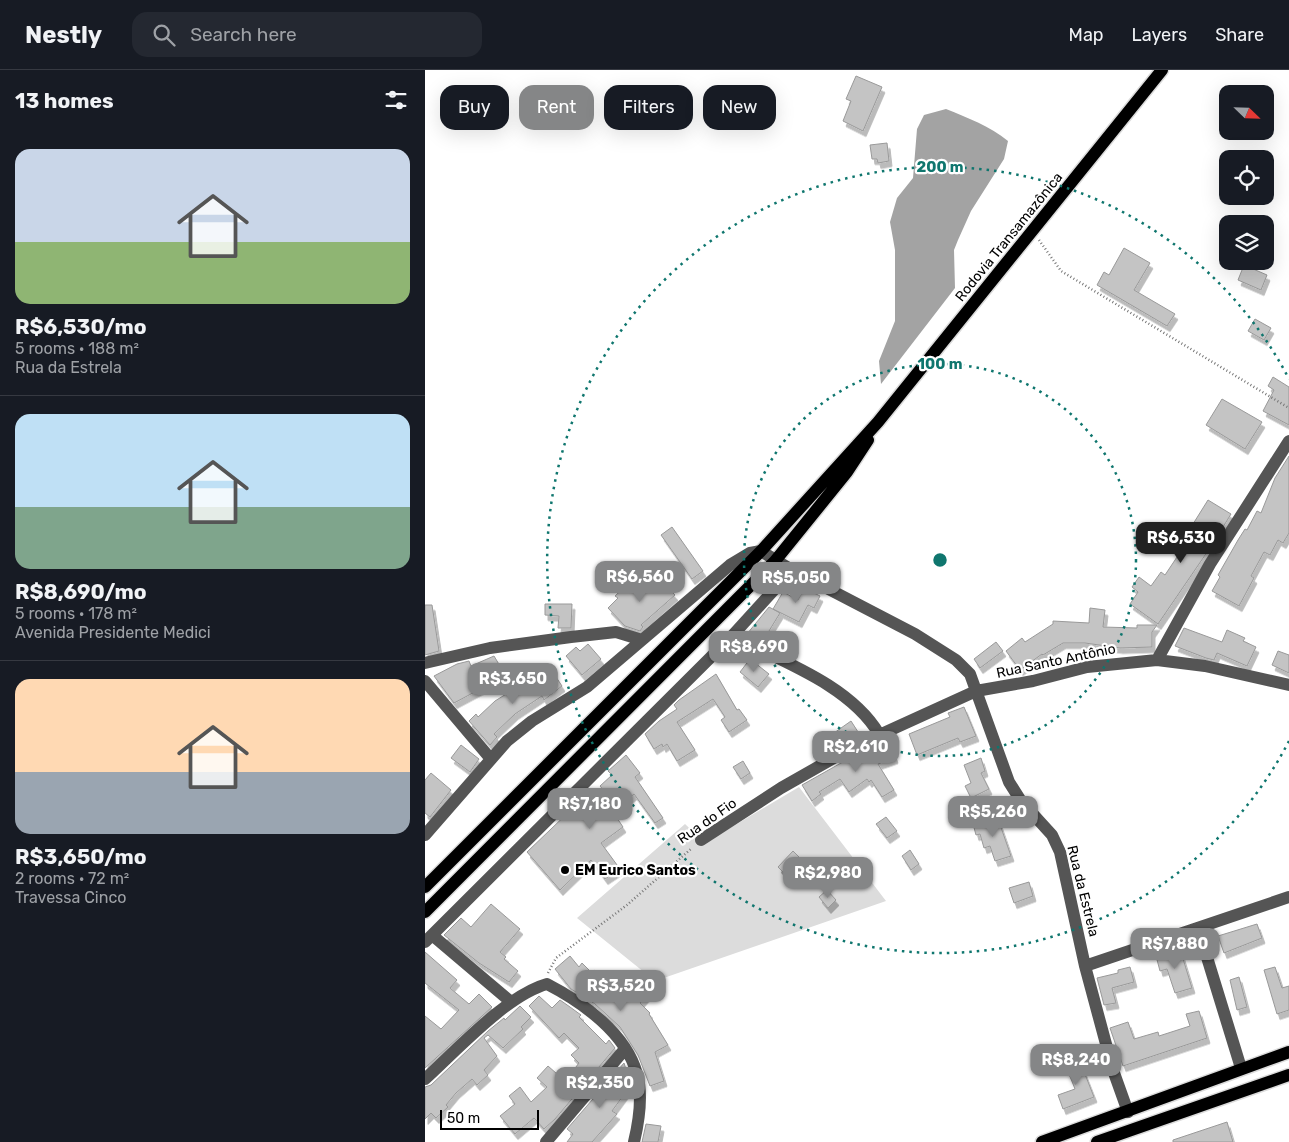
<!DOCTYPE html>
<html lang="en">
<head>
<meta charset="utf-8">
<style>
	body { margin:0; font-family:Rubik,sans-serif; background:#242831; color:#f1f3f6; height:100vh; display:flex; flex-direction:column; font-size:19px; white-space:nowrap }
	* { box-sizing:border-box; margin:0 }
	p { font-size:16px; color:#9ea1a6 }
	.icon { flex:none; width:28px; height:28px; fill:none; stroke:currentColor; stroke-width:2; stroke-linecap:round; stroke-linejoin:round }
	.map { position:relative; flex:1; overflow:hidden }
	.sheet { display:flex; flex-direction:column; background:#171b24; width:425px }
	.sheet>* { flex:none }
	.top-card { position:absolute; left:15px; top:15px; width:475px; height:45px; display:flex; gap:10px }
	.needle { width:32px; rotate:113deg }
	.controls { position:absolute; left:794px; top:15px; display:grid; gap:10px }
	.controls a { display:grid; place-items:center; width:55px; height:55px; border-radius:10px; background:#171b24; box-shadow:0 5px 20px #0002; font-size:25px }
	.scale { position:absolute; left:15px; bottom:12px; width:99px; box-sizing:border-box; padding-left:5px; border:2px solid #000; border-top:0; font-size:14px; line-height:18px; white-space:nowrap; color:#000; -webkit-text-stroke:4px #fff; paint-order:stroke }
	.price { position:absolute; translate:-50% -42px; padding:0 11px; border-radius:10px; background:#858687; color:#fff; font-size:16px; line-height:32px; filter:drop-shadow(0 1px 2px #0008) }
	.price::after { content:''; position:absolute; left:50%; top:30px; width:15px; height:11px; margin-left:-8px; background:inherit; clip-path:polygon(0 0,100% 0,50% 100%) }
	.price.on { background:#222; color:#fff }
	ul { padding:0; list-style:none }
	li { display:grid; align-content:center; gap:10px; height:265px; padding:0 15px }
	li+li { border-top:1px solid #363941 }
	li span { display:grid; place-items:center; height:155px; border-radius:15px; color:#555 }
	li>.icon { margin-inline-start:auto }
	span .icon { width:90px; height:90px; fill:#fffc; stroke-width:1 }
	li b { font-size:21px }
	h2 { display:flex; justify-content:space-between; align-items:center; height:60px; padding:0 15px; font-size:21px }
	.pill { padding:0 18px; border-radius:15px; background:#171b24; box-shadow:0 5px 20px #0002; font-size:18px; line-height:45px }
	.pill.on { background:#858687; color:#fff }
	header { display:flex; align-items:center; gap:30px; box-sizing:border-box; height:70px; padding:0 25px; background:#171b24; border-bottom:1px solid #363941 }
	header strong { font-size:24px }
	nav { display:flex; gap:28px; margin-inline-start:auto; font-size:18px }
	.search { width:350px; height:45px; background:#242831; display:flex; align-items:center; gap:12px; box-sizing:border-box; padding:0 18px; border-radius:15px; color:#9ea1a6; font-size:19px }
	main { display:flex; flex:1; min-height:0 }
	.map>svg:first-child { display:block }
</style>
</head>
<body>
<header>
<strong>Nestly</strong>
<div class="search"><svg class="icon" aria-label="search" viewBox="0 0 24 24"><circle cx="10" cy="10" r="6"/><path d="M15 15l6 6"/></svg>Search here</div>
<nav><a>Map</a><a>Layers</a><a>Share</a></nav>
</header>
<main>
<section class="sheet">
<h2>13 homes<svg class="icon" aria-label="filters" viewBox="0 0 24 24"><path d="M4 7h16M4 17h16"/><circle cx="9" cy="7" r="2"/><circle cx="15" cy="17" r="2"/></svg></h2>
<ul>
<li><span style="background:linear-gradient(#c9d6e8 60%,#8fb573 0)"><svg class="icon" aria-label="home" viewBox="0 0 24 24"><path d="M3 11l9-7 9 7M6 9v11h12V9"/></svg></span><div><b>R$6,530/mo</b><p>5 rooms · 188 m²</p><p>Rua da Estrela</p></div></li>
<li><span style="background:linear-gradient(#bfe0f5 60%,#7fa58c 0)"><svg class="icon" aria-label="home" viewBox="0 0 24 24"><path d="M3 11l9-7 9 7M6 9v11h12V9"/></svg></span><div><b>R$8,690/mo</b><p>5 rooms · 178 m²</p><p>Avenida Presidente Medici</p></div></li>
<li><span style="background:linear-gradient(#ffd9b3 60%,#9aa5b1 0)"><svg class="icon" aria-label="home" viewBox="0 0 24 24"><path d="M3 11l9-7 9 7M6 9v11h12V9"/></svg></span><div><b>R$3,650/mo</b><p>2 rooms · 72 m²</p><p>Travessa Cinco</p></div></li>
</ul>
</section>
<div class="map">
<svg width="864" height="1072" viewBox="0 0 864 1072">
	<defs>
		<filter id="shadow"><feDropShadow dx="3" dy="5.5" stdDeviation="0" flood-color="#0004"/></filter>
	</defs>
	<rect width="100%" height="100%" fill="#fff"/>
	<path fill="#dcdcdc" d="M 374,717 L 461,831 L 230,911 L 152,848 L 260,754 L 280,773 Z"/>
	<path fill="#a3a3a3" d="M 521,39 C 543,48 565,56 583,71 L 579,89 L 546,141 L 533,170 L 529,180 L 530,218 L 456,314 L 454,291 L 470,251 L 470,180 L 465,152 L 472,128 L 488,108 L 492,59 L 499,45 Z"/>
	<path fill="#c4c4c4" stroke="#999" filter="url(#shadow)" d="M 431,6 L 457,17 L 438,61 L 418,51 L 426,31 L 421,29 Z
		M 462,73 L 464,91 L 453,93 L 452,89 L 447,89 L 445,75 Z
		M 699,178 L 725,193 L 709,220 L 750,244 L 742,256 L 672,215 L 679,202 L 684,205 Z
		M 819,195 L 842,205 L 836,220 L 813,210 Z
		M 830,249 L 846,258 L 839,270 L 823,261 Z
		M 848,307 L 864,317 L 864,355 L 838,341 L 849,320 L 843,316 Z
		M 797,329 L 837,352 L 820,379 L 781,355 Z
		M 864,386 L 864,463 L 858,473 L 853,470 L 845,485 L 839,482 L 826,506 L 829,508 L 814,536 L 787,521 L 795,507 L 793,505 L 813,470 L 820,459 L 822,460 L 832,441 L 836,443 L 850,408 Z
		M 783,430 L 806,444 L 787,475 L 733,554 L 705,534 L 713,522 L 707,517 L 714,507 L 726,516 L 736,502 L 740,505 L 756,481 L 752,478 L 754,475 L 749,471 L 758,458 L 763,462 Z
		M 247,457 L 278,501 L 267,509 L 236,465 Z
		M 232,506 L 250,525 L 216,555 L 218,557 L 215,561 L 200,556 L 183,538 L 193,528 L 190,526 L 205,512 L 214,522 Z
		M 379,518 L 395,526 L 389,538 L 383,535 L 374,552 L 348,539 L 358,522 L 373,530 Z
		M 120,534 L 147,534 L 146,558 L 133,558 L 134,546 L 120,545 Z
		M 0,535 L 7,535 L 14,581 L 0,585 Z
		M 344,537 L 355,543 L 344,561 L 347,563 L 340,573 L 322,564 Z
		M 665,538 L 680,540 L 678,557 L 712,558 L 712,555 L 732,555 L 727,562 L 727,577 L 695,578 L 660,573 L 638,573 L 618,585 L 617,584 L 595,600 L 581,581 L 597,568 L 600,572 L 628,554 L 628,551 L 664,553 Z
		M 759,558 L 797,572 L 802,560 L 820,568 L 818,571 L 831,577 L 822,596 L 792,583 L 789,590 L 781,588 L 750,576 Z
		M 571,572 L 578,581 L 555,598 L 549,589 Z
		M 163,574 L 176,589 L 157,605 L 141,586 L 151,577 L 155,581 Z
		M 853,581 L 864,585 L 864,603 L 847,595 Z
		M 69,586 L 75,596 L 54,608 L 59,617 L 29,633 L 9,606 L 32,594 L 44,591 L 46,596 Z
		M 325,589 L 344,604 L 333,617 L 315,602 Z
		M 118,601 L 124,611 L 131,607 L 137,616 L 119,630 L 117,626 L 90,644 L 69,664 L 72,667 L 65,675 L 44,651 L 51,644 L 53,647 L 70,631 Z
		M 291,604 L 312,640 L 314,639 L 322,650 L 304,662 L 296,650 L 300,647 L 288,629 L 252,652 L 270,680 L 252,691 L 242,674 L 238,677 L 237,674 L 229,679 L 220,664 L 234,651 L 252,639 L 249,635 L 254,630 Z
		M 539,637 L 551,666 L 535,672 L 533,668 L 492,685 L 484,664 L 525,647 L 523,643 Z
		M 426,651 L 435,665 L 406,680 L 399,670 Z
		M 465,672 L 470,688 L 453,694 L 469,720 L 457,727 L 446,710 L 444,712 L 442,709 L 424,722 L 415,709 L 394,722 L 396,724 L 387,731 L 377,715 L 432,684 Z
		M 36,675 L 54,689 L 45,702 L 26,688 Z
		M 201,685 L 215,703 L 210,707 L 238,748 L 230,753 L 209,724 L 188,742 L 198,757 L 176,773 L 195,799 L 180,809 L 166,790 L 135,820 L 102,782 L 149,737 L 157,748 L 185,728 L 175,716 L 187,705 L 183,701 Z
		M 556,688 L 560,701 L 556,703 L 564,719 L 546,728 L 540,716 L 546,713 L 539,695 Z
		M 318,691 L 325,703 L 316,709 L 308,697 Z
		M 6,703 L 26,720 L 5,747 L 0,743 L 0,710 Z
		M 572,746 L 586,786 L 570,791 L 565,776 L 559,778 L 555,764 L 551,765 L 548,754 Z
		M 461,747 L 472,761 L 462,768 L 451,754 Z
		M 485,780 L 494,794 L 486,800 L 477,786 Z
		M 368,781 L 376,789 L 361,805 L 353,797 Z
		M 604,812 L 608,826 L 589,833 L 584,818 Z
		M 402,820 L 411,830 L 403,838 L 394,827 Z
		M 66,834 L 95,859 L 75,882 L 81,887 L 79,889 L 93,901 L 84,912 L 54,893 L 19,865 L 36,848 L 46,857 Z
		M 832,854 L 837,868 L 799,883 L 793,866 Z
		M 755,879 L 767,918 L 750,923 L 742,899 L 735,901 L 731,886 Z
		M 0,882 L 32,910 L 25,918 L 44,934 L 54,924 L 67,937 L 0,998 L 0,946 L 16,959 L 34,940 L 0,913 Z
		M 145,886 L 154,897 L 157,893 L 167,903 L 169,900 L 178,908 L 180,906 L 196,921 L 201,915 L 209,922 L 222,907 L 231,915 L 215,933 L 225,943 L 224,944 L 243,975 L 230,982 L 239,1011 L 225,1016 L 213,985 L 195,957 L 170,934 L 146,919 L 130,899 Z
		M 705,897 L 709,912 L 687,918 L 691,933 L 679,935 L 672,908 L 693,903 L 693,900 Z
		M 850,897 L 857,918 L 864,916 L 864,940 L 852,944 L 839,900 Z
		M 814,907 L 822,937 L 812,940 L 805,910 Z
		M 114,926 L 127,938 L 135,930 L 145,937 L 156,945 L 154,947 L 181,974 L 184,970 L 190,978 L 130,1049 L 119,1059 L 109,1048 L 90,1064 L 75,1046 L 90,1034 L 84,1026 L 95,1017 L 106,1032 L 122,1017 L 112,1008 L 123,996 L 140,1011 L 154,993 L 146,985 L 154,978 L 139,963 L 134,968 L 104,936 Z
		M 95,936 L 106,947 L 96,957 L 98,959 L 78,978 L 63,965 L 59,968 L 72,986 L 59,1000 L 63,1005 L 52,1015 L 47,1009 L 31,1023 L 21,1035 L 23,1037 L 11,1048 L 6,1043 L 0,1049 L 0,1017 L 6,1015 L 63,961 L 79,948 L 80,950 Z
		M 774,941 L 782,968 L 698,996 L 685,958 L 703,952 L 709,969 L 733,962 L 734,966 L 765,956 L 761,944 Z
		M 654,989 L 669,1027 L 638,1039 L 633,1025 L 650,1019 L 640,994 Z
		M 199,993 L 206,1015 L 187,1041 L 192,1044 L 167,1072 L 142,1072 L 148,1064 L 142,1059 Z
		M 802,1052 L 808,1072 L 748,1072 L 748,1070 Z
		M 221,1054 L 236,1056 L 233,1072 L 217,1072 Z"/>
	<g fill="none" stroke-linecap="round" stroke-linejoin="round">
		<g stroke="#dbdbdb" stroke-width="15">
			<path id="major" d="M 0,817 L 336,481 L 453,352 L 737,0
				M 0,842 L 350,491 L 422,402 L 443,370
				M 617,1072 L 864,982
				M 672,1072 L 864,1005"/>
		</g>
		<path stroke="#777" stroke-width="2.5" stroke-dasharray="1 2.5" stroke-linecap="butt" d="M 614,170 L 636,201 L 864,338
			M 123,903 L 131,888 L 202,835 L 267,778"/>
		<path stroke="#555" stroke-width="12" d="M 307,566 C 356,591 425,615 454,664
			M 732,590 L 785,494 L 864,371
			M 0,593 L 65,578 L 146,567 L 191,562 L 217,570
			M 0,611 L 65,688
			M 0,765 L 82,671 L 107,651 L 162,617 L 305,495 L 325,483 L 336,481 L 367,500 L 490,564 L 531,590 L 545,604 L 584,712 L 596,731 L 627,765 L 635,782 L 660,896 L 688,1000 L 703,1042
			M 276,770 L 356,718 L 428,677 L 551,621 L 608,611 L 662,597 L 732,590 L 780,596 L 864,615
			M 773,858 L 816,998
			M 7,865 L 86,932
			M 0,872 L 307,566 L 367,500
			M 660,896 L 864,827
			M 0,1009 C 32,980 82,925 122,914 C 157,932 201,963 212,1004 C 218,1025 214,1051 209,1072
			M 121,1072 L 200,979"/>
		<use href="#major" stroke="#000" stroke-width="12"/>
	</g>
	<g fill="none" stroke="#0f766e" stroke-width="2.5" stroke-dasharray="2.5 5">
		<circle cx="515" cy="490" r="196"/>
		<path d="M864 671A393 393 0 1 1 864 309"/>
	</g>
	<circle fill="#000" stroke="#fff" stroke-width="2" cx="140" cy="800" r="5"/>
	<g text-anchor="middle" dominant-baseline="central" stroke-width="4.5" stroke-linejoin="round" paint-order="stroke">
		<g font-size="14" fill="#000" stroke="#fff">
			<text transform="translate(584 167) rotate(-51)">Rodovia Transamazônica</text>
			<text transform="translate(631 591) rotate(-12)">Rua Santo Antônio</text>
			<text transform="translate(282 751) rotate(-35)">Rua do Fio</text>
			<text transform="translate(658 821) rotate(76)">Rua da Estrela</text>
		</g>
		<g font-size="14" font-weight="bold" fill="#000" stroke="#fff" text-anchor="start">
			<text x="150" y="800">EM Eurico Santos</text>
		</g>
	</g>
	<circle cx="515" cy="490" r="8" fill="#0f766e" stroke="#fff" stroke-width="2.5"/>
	<g font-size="15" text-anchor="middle" font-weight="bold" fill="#0f766e" stroke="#fff" stroke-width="4.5" stroke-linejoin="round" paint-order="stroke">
		<text x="515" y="102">200 m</text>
		<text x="515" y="299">100 m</text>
	</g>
</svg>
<div class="controls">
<a><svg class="needle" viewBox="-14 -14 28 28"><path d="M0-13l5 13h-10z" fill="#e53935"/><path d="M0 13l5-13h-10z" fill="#9ea1a6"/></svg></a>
<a><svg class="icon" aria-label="locate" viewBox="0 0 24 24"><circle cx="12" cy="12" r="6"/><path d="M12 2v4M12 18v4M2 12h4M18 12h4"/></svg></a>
<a><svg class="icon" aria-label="layers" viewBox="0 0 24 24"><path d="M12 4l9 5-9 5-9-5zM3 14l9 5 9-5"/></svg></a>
</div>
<div class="scale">50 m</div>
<b class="price on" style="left:756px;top:494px">R$6,530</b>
<b class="price" style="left:215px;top:533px">R$6,560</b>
<b class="price" style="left:371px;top:534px">R$5,050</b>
<b class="price" style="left:329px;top:603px">R$8,690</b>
<b class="price" style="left:88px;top:635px">R$3,650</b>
<b class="price" style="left:431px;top:703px">R$2,610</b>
<b class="price" style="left:165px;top:760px">R$7,180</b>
<b class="price" style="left:568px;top:768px">R$5,260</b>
<b class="price" style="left:403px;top:829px">R$2,980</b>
<b class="price" style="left:750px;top:900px">R$7,880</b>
<b class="price" style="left:196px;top:942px">R$3,520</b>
<b class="price" style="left:651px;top:1016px">R$8,240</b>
<b class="price" style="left:175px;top:1039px">R$2,350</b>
<div class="top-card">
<a class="pill">Buy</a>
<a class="pill on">Rent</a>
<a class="pill">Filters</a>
<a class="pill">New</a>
</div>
</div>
</main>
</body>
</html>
